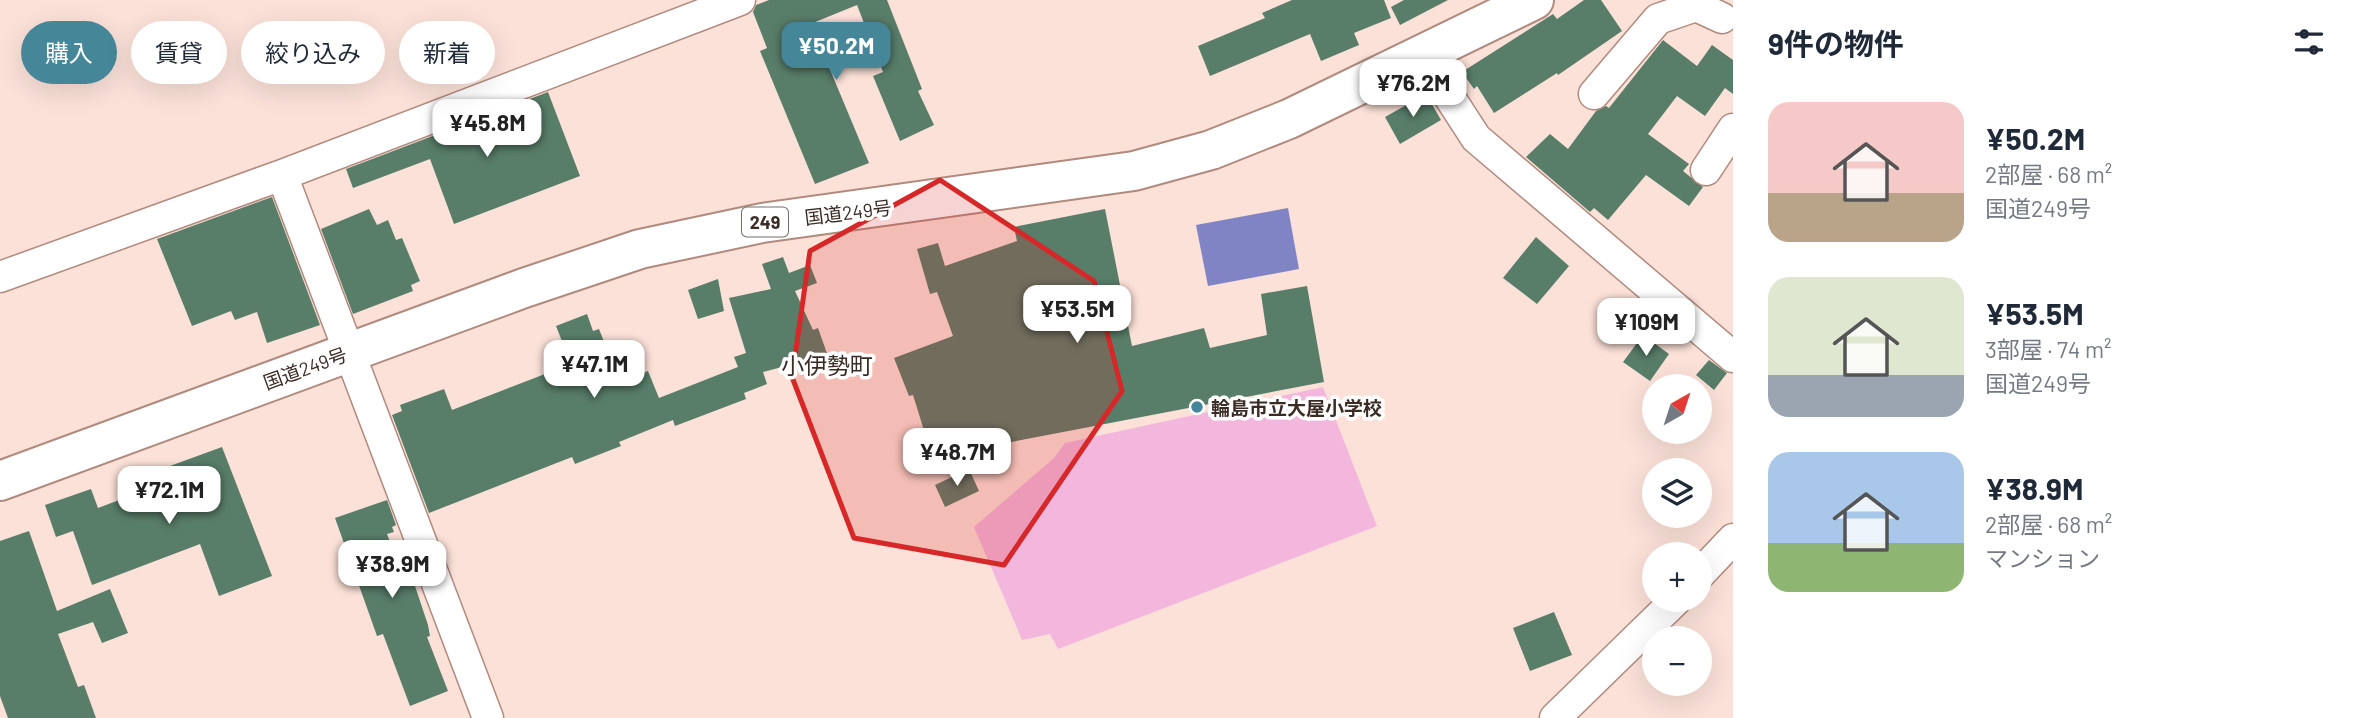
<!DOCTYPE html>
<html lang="ja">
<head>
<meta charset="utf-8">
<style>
	body { margin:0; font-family:Barlow,"Noto Sans JP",sans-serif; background:#f6f6f7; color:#1f2937; height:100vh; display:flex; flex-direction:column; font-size:26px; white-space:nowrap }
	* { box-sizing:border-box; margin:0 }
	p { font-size:23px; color:#747a83 }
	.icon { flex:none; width:38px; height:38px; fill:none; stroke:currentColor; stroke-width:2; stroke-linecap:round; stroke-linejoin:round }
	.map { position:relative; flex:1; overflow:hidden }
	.drawer { display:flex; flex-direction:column; background:#fff; width:630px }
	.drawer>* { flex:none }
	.hud { position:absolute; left:21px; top:21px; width:665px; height:63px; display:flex; gap:14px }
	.needle { width:46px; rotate:39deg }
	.fabs { position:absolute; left:1642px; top:374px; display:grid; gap:14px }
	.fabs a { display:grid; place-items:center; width:70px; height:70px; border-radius:50%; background:#fff; box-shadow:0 7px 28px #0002; font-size:35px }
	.price { position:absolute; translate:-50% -60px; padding:0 16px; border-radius:14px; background:#fff; color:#222; font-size:23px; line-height:46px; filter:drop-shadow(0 2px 4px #0008) }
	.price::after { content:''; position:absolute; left:50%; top:42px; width:21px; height:16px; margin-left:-10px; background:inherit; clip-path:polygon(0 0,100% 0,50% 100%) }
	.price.on { background:#468699; color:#fff }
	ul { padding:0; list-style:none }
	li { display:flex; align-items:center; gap:21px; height:175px; padding:0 35px }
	li span { display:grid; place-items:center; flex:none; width:196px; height:140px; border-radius:21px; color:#555 }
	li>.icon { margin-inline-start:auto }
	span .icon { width:84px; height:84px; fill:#fffc; stroke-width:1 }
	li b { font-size:30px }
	h2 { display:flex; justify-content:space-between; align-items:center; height:84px; padding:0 35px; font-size:30px }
	.pill { padding:0 24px; border-radius:32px; background:#fff; box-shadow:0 7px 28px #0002; font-size:24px; line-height:63px }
	.pill.on { background:#468699; color:#fff }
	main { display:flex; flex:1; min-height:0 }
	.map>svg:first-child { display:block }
</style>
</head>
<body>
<main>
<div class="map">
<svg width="1733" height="718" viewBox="0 0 1733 718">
	<rect width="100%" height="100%" fill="#fbe1d8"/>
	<path fill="#f3b7de" d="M 1323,387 L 1377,526 L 1058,649 L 1050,634 L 1022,640 L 974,527 L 1054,458 L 1065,443 Z"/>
	<path fill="#8084c4" d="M 1288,208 L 1299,269 L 1208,286 L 1196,225 Z"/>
	<path fill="#587d69" d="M 769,0 L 887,0 L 922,89 L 918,91 L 934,125 L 900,141 L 873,76 L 883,72 L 857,5 L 793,31 L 807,67 L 826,60 L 869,163 L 815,184 L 760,51 L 767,48 L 753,12 L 756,5 Z
		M 1292,0 L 1384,0 L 1391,18 L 1354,33 L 1359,45 L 1321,61 L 1310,34 L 1210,76 L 1198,46 L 1265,18 L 1262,13 Z
		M 1404,0 L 1448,0 L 1400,25 L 1391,7 Z
		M 1584,0 L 1601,0 L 1622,31 L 1558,75 L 1557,73 L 1494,113 L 1477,86 L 1474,89 L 1462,72 L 1553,14 L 1557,19 Z
		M 1663,40 L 1697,66 L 1712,45 L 1733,60 L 1733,94 L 1725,88 L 1705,116 L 1677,96 L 1648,134 L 1689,164 L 1683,171 L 1703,187 L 1689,206 L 1646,175 L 1608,220 L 1594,208 L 1590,212 L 1526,157 L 1550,134 L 1568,149 L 1596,111 L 1606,106 L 1609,108 Z
		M 548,92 L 580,176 L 454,224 L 430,159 L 353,188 L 346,169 Z
		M 1426,94 L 1441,120 L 1400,144 L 1385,117 Z
		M 272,197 L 320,325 L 267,343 L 257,312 L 235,320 L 231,311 L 192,326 L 157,239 Z
		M 369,209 L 377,225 L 388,220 L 396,240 L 402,238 L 420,281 L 411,285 L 413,291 L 353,314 L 321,229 Z
		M 1105,209 L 1132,346 L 1204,328 L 1210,348 L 1267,335 L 1261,294 L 1307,286 L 1324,382 L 980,448 L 984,459 L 957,469 L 945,434 L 927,440 L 913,395 L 909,396 L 894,358 L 953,336 L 937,292 L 930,294 L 917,249 L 938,243 L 945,266 L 1017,241 L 1014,227 Z
		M 1536,237 L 1569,266 L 1537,304 L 1503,278 Z
		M 783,257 L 789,273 L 810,265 L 817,283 L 795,291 L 813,330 L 818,328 L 830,362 L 804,371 L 801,362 L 763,372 L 767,384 L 744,393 L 746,399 L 675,426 L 673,420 L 619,442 L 621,446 L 575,464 L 572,457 L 429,513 L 392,415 L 402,411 L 400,405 L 444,389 L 452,410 L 571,364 L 556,326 L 587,314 L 593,331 L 599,329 L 620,382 L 648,371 L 659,398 L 738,367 L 734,357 L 746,353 L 729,298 L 771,289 L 762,264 Z
		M 718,279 L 724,311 L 698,319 L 688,290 Z
		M 1643,335 L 1669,354 L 1650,381 L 1623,362 Z
		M 1709,360 L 1727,373 L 1714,390 L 1696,375 Z
		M 222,447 L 272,576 L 219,596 L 200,544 L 92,585 L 73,531 L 56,537 L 45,505 L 91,489 L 98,508 L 175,479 L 170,466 Z
		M 969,469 L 979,491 L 945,507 L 935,485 Z
		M 387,500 L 396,525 L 392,527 L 394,532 L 387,534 L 402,574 L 410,571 L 428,625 L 430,636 L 427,637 L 448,691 L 410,706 L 383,634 L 377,636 L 335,518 Z
		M 29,531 L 57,611 L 110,589 L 128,633 L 102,643 L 93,622 L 58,634 L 78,687 L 84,685 L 96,718 L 8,718 L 0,696 L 0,541 Z
		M 1554,612 L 1572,655 L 1530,671 L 1513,628 Z"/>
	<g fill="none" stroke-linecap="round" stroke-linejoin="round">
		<g stroke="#b18a7d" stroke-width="33">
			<path id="minor" d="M 1421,53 L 1476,138 L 1733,357
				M 1594,94 L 1658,19 L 1696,6 L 1722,18
				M 1706,170 L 1733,129
				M 282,175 L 488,718
				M 0,277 L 282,175 L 740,0
				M 1699,575 L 1733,539
				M 1555,718 L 1676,600"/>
		</g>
		<g stroke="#b18a7d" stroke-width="42">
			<path id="highway" d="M 0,481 L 524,288 L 640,249 L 762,223 L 1134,171 L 1211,150 L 1289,119 L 1534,0"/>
		</g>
		<use href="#minor" stroke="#fff" stroke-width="30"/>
		<use href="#highway" stroke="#fff" stroke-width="38"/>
	</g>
	<path fill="#d62828" fill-opacity="0.2" stroke="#d62828" stroke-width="5" stroke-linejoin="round" d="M 940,180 L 1094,281 L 1122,391 L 1004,565 L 854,538 L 792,377 L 810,251 Z"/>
	<circle fill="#468699" stroke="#fff" stroke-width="2.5" cx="1197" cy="407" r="7"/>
	<g text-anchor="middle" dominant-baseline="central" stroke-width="7" stroke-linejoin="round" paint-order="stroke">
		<rect fill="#fff" stroke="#766b66" stroke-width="2" x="742" y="207.5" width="46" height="29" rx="5"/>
		<g font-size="18" font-weight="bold" fill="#3b2b25">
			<text x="765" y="222">249</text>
		</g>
		<g font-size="19" fill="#3b2b25" stroke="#fff">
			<text transform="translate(848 212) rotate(-7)">国道249号</text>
			<text transform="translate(305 368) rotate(-20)">国道249号</text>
		</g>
		<g font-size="19" font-weight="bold" fill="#3b2b25" stroke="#fff" text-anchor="start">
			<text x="1211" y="407">輪島市立大屋小学校</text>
		</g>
		<g font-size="23" fill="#3b2b25" stroke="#fff">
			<text x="827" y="365">小伊勢町</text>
		</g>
	</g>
</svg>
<div class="fabs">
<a><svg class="needle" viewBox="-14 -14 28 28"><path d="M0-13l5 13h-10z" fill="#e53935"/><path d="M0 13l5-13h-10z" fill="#747a83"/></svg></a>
<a><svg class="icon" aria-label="layers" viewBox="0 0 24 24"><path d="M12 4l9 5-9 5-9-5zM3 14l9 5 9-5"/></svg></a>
<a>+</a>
<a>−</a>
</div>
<b class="price on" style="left:836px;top:82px">¥50.2M</b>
<b class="price" style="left:1413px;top:119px">¥76.2M</b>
<b class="price" style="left:487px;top:159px">¥45.8M</b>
<b class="price" style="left:1077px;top:345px">¥53.5M</b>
<b class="price" style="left:1646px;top:358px">¥109M</b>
<b class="price" style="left:594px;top:400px">¥47.1M</b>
<b class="price" style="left:957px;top:488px">¥48.7M</b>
<b class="price" style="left:169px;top:526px">¥72.1M</b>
<b class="price" style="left:392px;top:600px">¥38.9M</b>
<div class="hud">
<a class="pill on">購入</a>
<a class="pill">賃貸</a>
<a class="pill">絞り込み</a>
<a class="pill">新着</a>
</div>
</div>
<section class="drawer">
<h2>9件の物件<svg class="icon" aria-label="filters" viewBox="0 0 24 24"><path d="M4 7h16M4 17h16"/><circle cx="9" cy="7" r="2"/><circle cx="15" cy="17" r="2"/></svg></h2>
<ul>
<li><span style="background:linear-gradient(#f6c9c9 65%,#b9a48a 0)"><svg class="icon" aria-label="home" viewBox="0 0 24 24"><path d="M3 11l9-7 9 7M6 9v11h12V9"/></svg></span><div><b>¥50.2M</b><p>2部屋 · 68 m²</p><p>国道249号</p></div></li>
<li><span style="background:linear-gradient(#dfe7d0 70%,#9aa5b1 0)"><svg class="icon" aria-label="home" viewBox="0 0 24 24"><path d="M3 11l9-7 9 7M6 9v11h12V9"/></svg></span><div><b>¥53.5M</b><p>3部屋 · 74 m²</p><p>国道249号</p></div></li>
<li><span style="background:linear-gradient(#a9c7e8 65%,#8fb573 0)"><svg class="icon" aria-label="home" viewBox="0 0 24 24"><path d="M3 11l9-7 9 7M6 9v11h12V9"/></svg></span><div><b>¥38.9M</b><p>2部屋 · 68 m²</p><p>マンション</p></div></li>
</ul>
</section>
</main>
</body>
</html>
